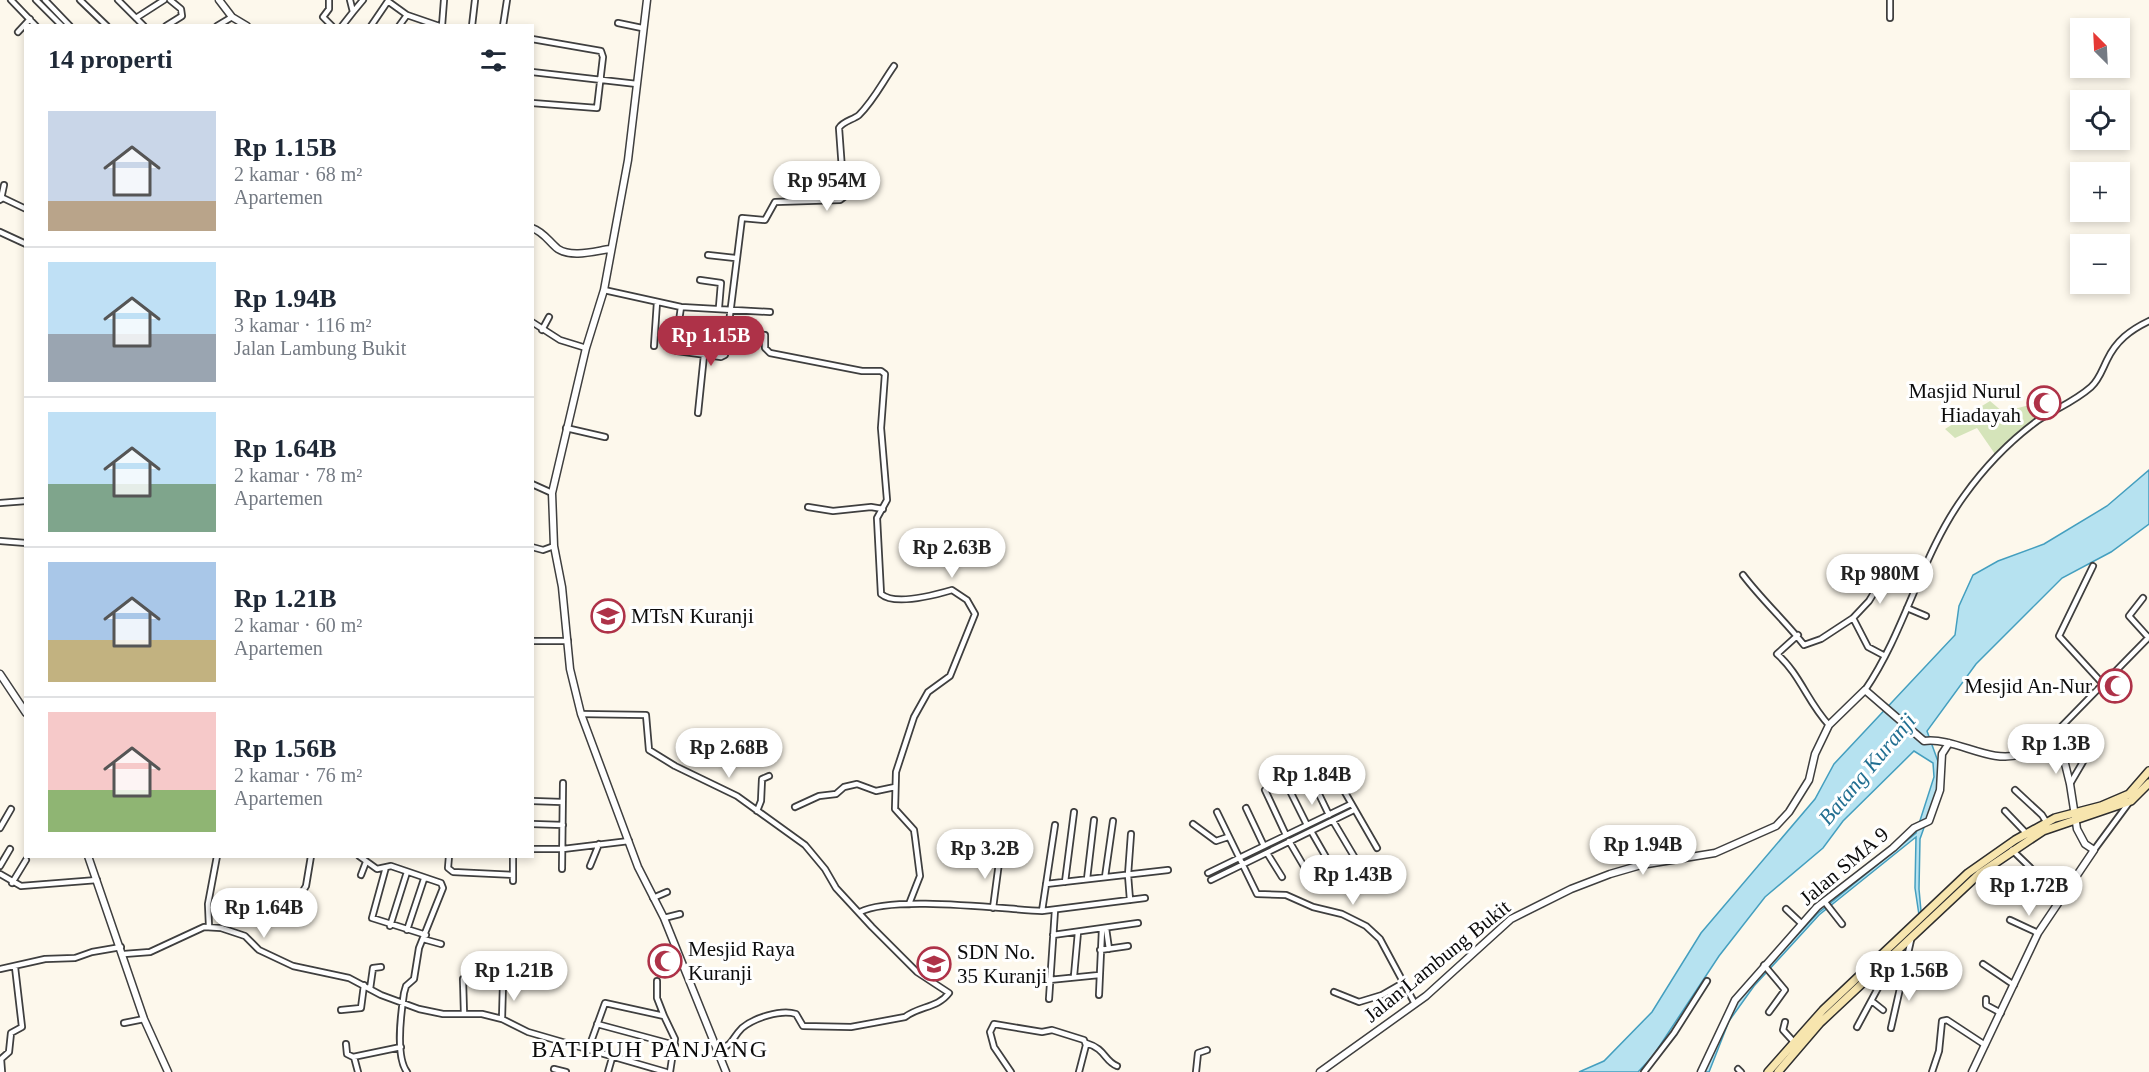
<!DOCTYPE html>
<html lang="id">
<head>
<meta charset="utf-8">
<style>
	body { margin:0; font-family:Georgia,serif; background:#f2f2f3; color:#1f2937; height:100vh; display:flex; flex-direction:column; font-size:22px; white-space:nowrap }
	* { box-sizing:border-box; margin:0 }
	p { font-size:20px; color:#747a83 }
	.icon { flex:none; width:33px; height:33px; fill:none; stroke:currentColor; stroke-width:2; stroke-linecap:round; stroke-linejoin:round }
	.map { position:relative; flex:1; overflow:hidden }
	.side { position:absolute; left:24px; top:24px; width:510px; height:834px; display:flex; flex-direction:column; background:#fff; border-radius:0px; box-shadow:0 3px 9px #0003 }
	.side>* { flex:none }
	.needle { width:39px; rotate:336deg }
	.buttons { position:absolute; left:2070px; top:18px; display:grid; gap:12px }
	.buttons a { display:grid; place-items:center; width:60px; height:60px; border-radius:0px; background:#fff; box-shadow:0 3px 9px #0003; font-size:30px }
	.price { position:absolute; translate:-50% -51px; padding:0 14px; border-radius:21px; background:#fff; color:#222; font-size:20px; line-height:39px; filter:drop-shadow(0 2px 3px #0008) }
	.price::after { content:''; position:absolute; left:50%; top:36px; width:18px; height:14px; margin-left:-9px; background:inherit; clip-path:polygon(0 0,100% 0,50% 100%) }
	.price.selected { background:#ae3248; color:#fff }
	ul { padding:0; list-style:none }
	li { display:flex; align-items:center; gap:18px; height:150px; padding:0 24px }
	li+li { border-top:2px solid #e0e1e3 }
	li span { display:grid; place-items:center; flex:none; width:168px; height:120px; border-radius:0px; color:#555 }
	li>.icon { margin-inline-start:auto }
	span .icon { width:72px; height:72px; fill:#fffc; stroke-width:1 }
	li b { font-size:26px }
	h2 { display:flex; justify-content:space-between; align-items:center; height:72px; padding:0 24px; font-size:26px }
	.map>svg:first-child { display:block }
</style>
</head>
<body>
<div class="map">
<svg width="2149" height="1072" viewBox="0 0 2149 1072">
	<rect width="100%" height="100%" fill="#fdf8ec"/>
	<path fill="#d5e4ba" d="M 1990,401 L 2003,412 L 2033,404 L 2039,416 L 1997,457 L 1977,428 L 1955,438 L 1945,429 Z"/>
	<path fill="#b6e2f0" stroke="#449fbf" stroke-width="1.5" d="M 2149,470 L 2149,524 L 2111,552 L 2062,578 L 1976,664 L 1927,731 L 1940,767 L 1939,785 L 1920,839 L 1919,889 L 1921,911 L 1919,915 L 1915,888 L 1916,837 L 1819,915 L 1754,986 L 1729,1021 L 1709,1072 L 1704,1072 L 1737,1000 L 1817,914 L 1916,833 L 1934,777 L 1933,763 L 1914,751 L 1843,821 L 1823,848 L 1765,897 L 1719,956 L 1653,1056 L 1638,1072 L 1579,1072 L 1604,1061 L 1652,1012 L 1701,933 L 1815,799 L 1834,764 L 1955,635 L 1959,606 L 1973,575 L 1998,561 L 2044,544 L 2107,506 Z"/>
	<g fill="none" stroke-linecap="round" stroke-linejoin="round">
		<g stroke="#3f3f3f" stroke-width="8">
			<path id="minor" d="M 11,0 L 36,26
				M 36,0 L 62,26
				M 45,0 L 70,26
				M 80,0 L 107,26
				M 118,0 L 144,26
				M 329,0 L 329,9 L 323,17 L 332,26
				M 1890,0 L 1890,18
				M 389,2 L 407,15 L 439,26
				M 353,12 L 363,0
				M 136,18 L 164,0
				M 618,23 L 642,28
				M 166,26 L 182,16 L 181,9 L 170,0
				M 217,26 L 232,17
				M 342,26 L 353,12 L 350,0
				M 371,26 L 388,1
				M 399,26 L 407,15
				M 442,26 L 444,0
				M 472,26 L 475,0
				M 503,26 L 507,0
				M 18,32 L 30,19
				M 532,39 L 601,51 L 603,57 L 597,108 L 532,103
				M 532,72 L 637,84
				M 1,199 L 4,185
				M 0,200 L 3,198 L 26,209
				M 0,232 L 26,244
				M 708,255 L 735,258
				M 700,280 L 721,283 L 719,307
				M 604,290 L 681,307 L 770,312
				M 681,307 L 678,328 L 765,335 L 765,348 L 770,353 L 862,371 L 881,371 L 885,374 L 881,428 L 887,500 L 877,518 L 881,594 C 895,606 935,595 952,590 L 967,600 L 975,614 L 950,676 L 928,692 L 914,717 L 896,772 L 895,809 L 914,830 L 915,837 L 920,876 L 909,904
				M 532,322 L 560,340 L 586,348
				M 678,328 L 677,351 L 721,357 L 725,355 L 742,218 L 765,220 L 775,202 L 840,200 L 844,197 L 839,128 C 843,121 853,120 859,115 C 874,100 882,83 894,66
				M 542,330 L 549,317
				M 654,346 L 657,302
				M 698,413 L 704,355
				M 566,428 L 605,437
				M 532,484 L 552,493
				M 0,503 L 26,501
				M 808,507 L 833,511 L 871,507 L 883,509
				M 0,541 L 26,543
				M 532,547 L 543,550 L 554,546
				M 1869,559 L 1871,571 L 1880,583 L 1869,601 L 1853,618 L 1868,647 L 1885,656
				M 2093,566 L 2059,636 L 2102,683
				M 1743,575 C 1762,600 1785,621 1804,645 L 1821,639 L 1853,618
				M 2143,598 L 2129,616 L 2148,637
				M 1907,608 L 1926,616
				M 1798,635 L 1777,654 C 1800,674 1808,703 1829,725
				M 532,641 L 568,641
				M 1865,690 C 1906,630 1921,555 1964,496 C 1984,468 2010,441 2037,421 C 2055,409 2074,402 2091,387 C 2099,380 2102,370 2107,360 C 2116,341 2130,330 2149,321
				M 581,714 L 646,715 L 649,750 L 675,766 L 737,796 L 805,845 L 825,869 L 836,888 L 872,927 L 917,972 L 949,993 C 938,1008 919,1006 905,1017 L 851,1027 L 803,1026 L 796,1014 C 781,1009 754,1018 742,1028 C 731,1039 735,1043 719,1050
				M 2057,731 L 2149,637
				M 1339,782 L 1377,848
				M 2070,784 L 2087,755 L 2097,750
				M 1315,786 L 1329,815
				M 1265,790 L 1286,835
				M 2015,790 L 2042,815 L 2047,823
				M 1290,791 L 1307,825
				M 532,801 L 562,802
				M 795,807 L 819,796 L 836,794 L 844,787 L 857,784 L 876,791 L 895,787
				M 1246,808 L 1264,846
				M 757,811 L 761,801 L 762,779 L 769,776
				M 2005,811 L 2026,833
				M 1217,812 L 1257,894 L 1286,895 L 1313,907 L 1342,914 L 1366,926 L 1380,939 L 1415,1004
				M 1333,821 L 1355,858
				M 532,824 L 563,825
				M 1193,824 L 1216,841 L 1228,837
				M 0,828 L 11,809
				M 1311,831 L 1330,864
				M 1289,841 L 1309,875
				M 532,849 L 563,849 L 629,841
				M 2012,850 L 2061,897
				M 2094,850 L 2128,804
				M 1267,853 L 1282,877
				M 359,856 L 377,869 L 391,866 L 441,883 L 443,888 L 419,948 L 414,979 L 406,986 L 404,993 C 401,1013 395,1056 407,1072
				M 449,856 L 448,868 L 453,872 L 513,875
				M 0,866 L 10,849
				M 590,866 L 599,844
				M 386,867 L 372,918 L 426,935
				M 562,869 L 563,783
				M 1208,873 L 1351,804
				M 0,874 L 21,886 L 97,880
				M 361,875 L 366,862
				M 1105,877 L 1113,821
				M 1087,879 L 1094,820
				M 1211,880 L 1354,810
				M 513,881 L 513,856
				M 1065,882 L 1074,812
				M 12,883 L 26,860
				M 1046,884 L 1168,870
				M 301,894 L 306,886 L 311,856
				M 653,898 L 667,892
				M 1130,900 L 1128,875 L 1131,834
				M 1824,901 L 1842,924
				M 993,908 L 1000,855
				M 1786,909 L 1802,924
				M 1042,911 L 1145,898
				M 860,912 C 893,895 1001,909 1042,911 L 1055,825
				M 664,918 L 680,914
				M 2010,920 L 2038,933
				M 209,926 L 208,904 L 217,856
				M 390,926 L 407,872
				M 1106,928 L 1109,949
				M 407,930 L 424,879
				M 1053,935 L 1138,923
				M 423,939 L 441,944
				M 1100,950 L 1128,946
				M 124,954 L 150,952 L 204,927 L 221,928 L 245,936 L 259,950 L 293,966 L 349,978 L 381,995 L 419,1009 L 443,1014 L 482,1014 L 502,1019 L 528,1032 L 666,1072
				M 1983,964 L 2014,985
				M 1764,965 L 1785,990 L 1769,1012
				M 0,969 L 45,959 L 75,958 L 92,952 L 121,947
				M 1074,976 L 1078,932
				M 463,979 L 464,1014
				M 1049,980 L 1099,975
				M 657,981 L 657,998 L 664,1016
				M 370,989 L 373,968 L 381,967
				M 1334,992 L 1359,1002 L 1382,995 L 1403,983
				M 1099,995 L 1102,929
				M 1049,999 L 1055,910
				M 1986,999 L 1986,1005 L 2001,1013
				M 1873,1002 L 1883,1010
				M 341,1010 L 361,1008 L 364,985
				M 502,1019 L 503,983
				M 1785,1022 L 1783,1030 L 1793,1041
				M 124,1023 L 144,1019
				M 597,1024 L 675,1045
				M 1857,1027 L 1878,988 L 1872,975
				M 1891,1028 L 1911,940
				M 1086,1043 C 1106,1049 1104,1061 1117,1066
				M 346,1044 L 347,1054 L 353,1057 L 401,1047
				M 588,1050 L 605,1003 L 664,1016 L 675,1039 L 670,1072
				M 354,1057 L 358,1072
				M 554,1069 L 566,1072
				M 1738,1069 L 1741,1072
				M 2,1072 L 1,1059 L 9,1052 L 11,1033 L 22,1027 L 15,967
				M 608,1072 L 612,1058
				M 1011,1072 L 994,1047 L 990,1032 L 994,1024 L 1042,1032 L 1052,1030 L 1084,1040 L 1086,1045 L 1079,1072
				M 1196,1072 L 1198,1053 L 1207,1050
				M 1644,1072 L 1674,1033 L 1707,981
				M 1932,1072 L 1939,1051 L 1942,1021 L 1947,1020 L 1985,1045"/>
		</g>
		<g stroke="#3f3f3f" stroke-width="9">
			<path id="tertiary" d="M 219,0 L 232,17 L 247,26
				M 647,0 L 628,160 L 604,290 L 586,348 L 552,493 L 554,546 L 562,587 L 570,669 L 581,714 L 638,867 L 664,918 L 726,1072
				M 532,228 C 544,232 549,242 558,249 C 572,258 595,251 610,249
				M 0,674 L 26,713
				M 88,856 L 144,1019 L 168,1072
				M 1320,1072 L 1426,996 L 1511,919 L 1571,889 L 1610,874 L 1641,865 L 1715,853 L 1776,826 L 1789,812 L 1809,780 L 1815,754 L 1829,725 L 1865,690 L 1924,741 C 1956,737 1990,765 2021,754 C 2034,749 2044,737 2057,731 L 2070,784 L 2077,829 L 2085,844 L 2094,850 L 2038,933 L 1972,1072
				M 1701,1072 L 1735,1000 L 1817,907 L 1893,848 L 1914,828 L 1929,821 L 1940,790 L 1942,754 L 1949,743"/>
		</g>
		<g stroke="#2e2e2e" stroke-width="10">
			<path id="secondary" d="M 1768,1072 L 1823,1010 L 1968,873 L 2015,840 L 2055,818 L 2101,806 L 2129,794 L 2149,771
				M 1778,1072 L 1820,1023 L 1979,874 L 2043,831 L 2131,801 L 2149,783"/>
		</g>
		<use href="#minor" stroke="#fff" stroke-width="4.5"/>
		<use href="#tertiary" stroke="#fff" stroke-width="6"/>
		<use href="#secondary" stroke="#f7e5ae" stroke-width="7"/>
	</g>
	<defs>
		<g id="mosque-ring" transform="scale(1.725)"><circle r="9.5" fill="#fff" stroke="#ae3248" stroke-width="1.5"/><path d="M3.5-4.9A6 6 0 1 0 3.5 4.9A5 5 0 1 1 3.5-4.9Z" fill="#ae3248"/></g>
		<g id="school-ring" transform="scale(1.725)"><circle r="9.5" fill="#fff" stroke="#ae3248" stroke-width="1.5"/><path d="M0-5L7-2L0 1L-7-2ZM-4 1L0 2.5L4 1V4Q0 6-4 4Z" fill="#ae3248"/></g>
	</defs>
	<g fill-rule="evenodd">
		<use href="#mosque-ring" x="2044" y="403"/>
		<use href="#school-ring" x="608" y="616"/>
		<use href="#mosque-ring" x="2115" y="686"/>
		<use href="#mosque-ring" x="665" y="961"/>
		<use href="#school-ring" x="934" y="964"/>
	</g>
	<g text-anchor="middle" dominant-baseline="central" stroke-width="6" stroke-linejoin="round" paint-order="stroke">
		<g font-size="21" fill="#0c0c0c" stroke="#fff" text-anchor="start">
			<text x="2021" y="391" text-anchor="end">Masjid Nurul<tspan x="2021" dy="24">Hiadayah</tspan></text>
			<text x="631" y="616">MTsN Kuranji</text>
			<text x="2092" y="686" text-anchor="end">Mesjid An-Nur</text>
			<text x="688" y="949">Mesjid Raya<tspan x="688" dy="24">Kuranji</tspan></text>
			<text x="957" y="952">SDN No.<tspan x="957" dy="24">35 Kuranji</tspan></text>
		</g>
		<g font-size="21" fill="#0c0c0c" stroke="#fff">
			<text transform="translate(1844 866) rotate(-40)">Jalan SMA 9</text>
			<text transform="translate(1437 961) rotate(-39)">Jalan Lambung Bukit</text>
		</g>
		<g font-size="22" font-style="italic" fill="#226f91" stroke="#fff">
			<text transform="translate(1867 769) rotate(-50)">Batang Kuranji</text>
		</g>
		<g font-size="24" letter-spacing="1.5" fill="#0c0c0c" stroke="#fff">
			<text x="650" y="1049">BATIPUH PANJANG</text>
		</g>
	</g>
</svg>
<div class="buttons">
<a><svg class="needle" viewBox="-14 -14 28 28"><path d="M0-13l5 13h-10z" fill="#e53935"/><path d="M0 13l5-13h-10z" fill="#747a83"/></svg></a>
<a><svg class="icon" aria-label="locate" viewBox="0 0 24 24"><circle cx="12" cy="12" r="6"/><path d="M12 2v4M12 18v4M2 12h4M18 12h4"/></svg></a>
<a>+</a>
<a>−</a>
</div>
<b class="price" style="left:827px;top:212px">Rp 954M</b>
<b class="price selected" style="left:711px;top:367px">Rp 1.15B</b>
<b class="price" style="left:952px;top:579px">Rp 2.63B</b>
<b class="price" style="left:1880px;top:605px">Rp 980M</b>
<b class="price" style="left:2056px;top:775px">Rp 1.3B</b>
<b class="price" style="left:729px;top:779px">Rp 2.68B</b>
<b class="price" style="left:1312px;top:806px">Rp 1.84B</b>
<b class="price" style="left:1643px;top:876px">Rp 1.94B</b>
<b class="price" style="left:985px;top:880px">Rp 3.2B</b>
<b class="price" style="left:1353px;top:906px">Rp 1.43B</b>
<b class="price" style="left:2029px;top:917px">Rp 1.72B</b>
<b class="price" style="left:264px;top:939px">Rp 1.64B</b>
<b class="price" style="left:514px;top:1002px">Rp 1.21B</b>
<b class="price" style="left:1909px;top:1002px">Rp 1.56B</b>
<section class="side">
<h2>14 properti<svg class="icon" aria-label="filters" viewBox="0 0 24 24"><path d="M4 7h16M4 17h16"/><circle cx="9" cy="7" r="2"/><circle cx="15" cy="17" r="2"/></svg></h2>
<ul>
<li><span style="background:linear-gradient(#c9d6e8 75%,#b9a48a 0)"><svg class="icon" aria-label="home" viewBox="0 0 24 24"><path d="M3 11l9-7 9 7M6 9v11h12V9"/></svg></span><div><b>Rp 1.15B</b><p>2 kamar · 68 m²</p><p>Apartemen</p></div></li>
<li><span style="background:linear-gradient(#bfe0f5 60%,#9aa5b1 0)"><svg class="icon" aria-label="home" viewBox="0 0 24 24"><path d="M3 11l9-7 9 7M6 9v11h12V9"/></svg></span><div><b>Rp 1.94B</b><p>3 kamar · 116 m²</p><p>Jalan Lambung Bukit</p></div></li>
<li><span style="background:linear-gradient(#bfe0f5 60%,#7fa58c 0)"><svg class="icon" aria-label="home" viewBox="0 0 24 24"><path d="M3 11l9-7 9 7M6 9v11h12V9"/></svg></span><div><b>Rp 1.64B</b><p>2 kamar · 78 m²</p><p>Apartemen</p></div></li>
<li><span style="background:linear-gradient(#a9c7e8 65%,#c2b280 0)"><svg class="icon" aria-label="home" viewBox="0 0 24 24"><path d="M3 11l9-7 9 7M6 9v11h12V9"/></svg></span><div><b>Rp 1.21B</b><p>2 kamar · 60 m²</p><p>Apartemen</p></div></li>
<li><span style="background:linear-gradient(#f6c9c9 65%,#8fb573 0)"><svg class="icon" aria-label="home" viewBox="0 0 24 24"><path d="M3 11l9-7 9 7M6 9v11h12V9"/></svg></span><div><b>Rp 1.56B</b><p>2 kamar · 76 m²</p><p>Apartemen</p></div></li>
</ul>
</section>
</div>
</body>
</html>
